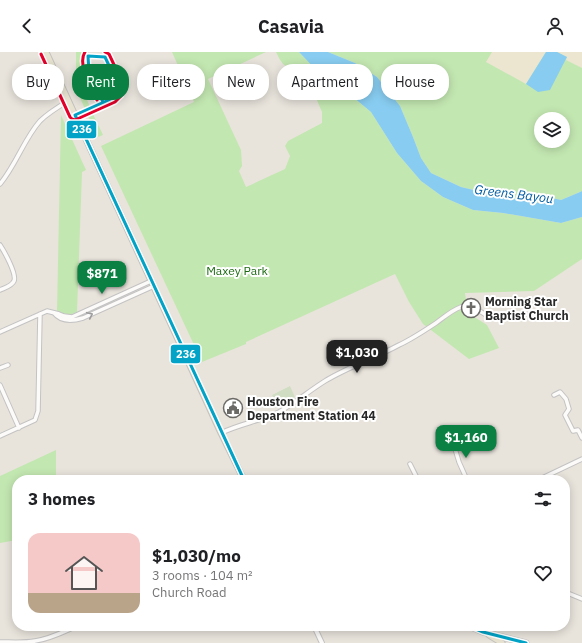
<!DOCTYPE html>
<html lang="en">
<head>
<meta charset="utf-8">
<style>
	body { margin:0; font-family:"IBM Plex Sans",sans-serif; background:#f2f2f2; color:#202124; height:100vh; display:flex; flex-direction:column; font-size:15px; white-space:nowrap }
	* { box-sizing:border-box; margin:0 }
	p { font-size:13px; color:#757577 }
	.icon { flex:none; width:22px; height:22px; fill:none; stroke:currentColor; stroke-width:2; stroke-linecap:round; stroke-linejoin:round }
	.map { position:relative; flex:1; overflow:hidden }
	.side { position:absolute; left:12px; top:423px; width:558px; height:156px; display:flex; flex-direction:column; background:#fff; border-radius:16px; box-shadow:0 2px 10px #0003 }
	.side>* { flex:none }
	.guide { position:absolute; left:12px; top:12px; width:558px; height:36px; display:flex; gap:8px }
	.controls { position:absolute; left:534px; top:60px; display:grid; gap:8px }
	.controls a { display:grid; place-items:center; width:36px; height:36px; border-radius:50%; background:#fff; box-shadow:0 2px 10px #0003; font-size:20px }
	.price { position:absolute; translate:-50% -34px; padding:0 9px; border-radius:8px; background:#0b8043; color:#fff; font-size:13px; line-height:26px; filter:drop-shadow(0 1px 2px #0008) }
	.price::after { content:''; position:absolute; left:50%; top:24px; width:12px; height:9px; margin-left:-6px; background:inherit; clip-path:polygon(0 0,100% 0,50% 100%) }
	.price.active { background:#222; color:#fff }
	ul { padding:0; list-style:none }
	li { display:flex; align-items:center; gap:12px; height:100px; padding:0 16px }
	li+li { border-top:1px solid #e0e0e0 }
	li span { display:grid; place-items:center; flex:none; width:112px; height:80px; border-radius:12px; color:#555 }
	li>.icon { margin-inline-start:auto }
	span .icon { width:48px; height:48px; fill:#fffc; stroke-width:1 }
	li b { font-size:17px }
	h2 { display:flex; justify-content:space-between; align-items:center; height:48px; padding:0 16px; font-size:17px }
	.chip { padding:0 14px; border-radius:16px; background:#fff; box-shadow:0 2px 10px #0003; font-size:14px; line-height:36px }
	.chip.active { background:#0b8043; color:#fff }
	header { display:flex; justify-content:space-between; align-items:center; height:52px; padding:0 16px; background:#fff; font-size:18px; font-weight:700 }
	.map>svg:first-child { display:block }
</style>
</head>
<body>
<header><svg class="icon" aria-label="back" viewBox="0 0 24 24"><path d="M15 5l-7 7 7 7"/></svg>Casavia<svg class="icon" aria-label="person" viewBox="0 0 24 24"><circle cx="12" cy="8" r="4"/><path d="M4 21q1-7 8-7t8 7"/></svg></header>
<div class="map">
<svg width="582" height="591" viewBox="0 0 582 591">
	<rect width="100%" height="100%" fill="#e8e4dc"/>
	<path fill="#ece5cf" d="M 492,0 L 546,0 L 526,32 L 486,10 Z
		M 557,0 L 582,0 L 582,16 L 566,8 L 567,5 Z"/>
	<path fill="#c3e7b1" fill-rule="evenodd" d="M 76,0 L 86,0 L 85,43 L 90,55 L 85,57 L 76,37 Z
		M 172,0 L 266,0 L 208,27 L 241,98 L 242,114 L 239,119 L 246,135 L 285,117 L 290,104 L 285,94 L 288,89 L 322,71 L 322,60 L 305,20 L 298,15 C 283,16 282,12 276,0 L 299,0 L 318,20 L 341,35 L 371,60 L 397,101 L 421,129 L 443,145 L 473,158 L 503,161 L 561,171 L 582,165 L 582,207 L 534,239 L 465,241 L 468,261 L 487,273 L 499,296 L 469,307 L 423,272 L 409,250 L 395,222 L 246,290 L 246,292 L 202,310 L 101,94 L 194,50 Z
		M 328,0 L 492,0 L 486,10 L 526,32 L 546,0 L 557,0 L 567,5 L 566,8 L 582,16 L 582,139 L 580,140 L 561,148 L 552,146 L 539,151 L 524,148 L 512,147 L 461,135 L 431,121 L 421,106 L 413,85 L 400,54 L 377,25 L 355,11 ZM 541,67 L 563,67 L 563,89 L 541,89 Z
		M 91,58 L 103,83 L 98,85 L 86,60 Z
		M 61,63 L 86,118 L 82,120 L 77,260 C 68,264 65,263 57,259 Z
		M 56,398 L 56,428 L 17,428 L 17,488 L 0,491 L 0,424 Z"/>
	<path fill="#d1ddc2" d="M 290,334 L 295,345 L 288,350 L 278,355 L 272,343 Z"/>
	<path fill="#88cdf1" d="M 299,0 L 328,0 L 355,11 L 377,25 L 400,54 L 413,85 L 421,106 L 431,121 L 461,135 L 512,147 L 524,148 L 539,151 L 552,146 L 561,148 L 580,140 L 582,139 L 582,165 L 561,171 L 503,161 L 473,158 L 443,145 L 421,129 L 397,101 L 371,60 L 341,35 L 318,20 Z
		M 546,0 L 557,0 L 567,5 L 550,38 L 538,40 L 526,32 Z"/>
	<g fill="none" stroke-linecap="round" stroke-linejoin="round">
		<g stroke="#c4c3c3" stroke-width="5.5">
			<path id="minor" d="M 0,132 C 16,113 24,87 40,69 C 48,61 58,55 68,49
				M 0,193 C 4,199 17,222 14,229 C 12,234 4,236 0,238
				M 54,261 C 61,270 73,269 83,266 L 154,234
				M 0,280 L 47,259 L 59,262 L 64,264 L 72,265 L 151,229
				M 0,316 L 8,313
				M 0,333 L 19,376
				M 554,343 L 560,340 L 566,347 L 569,357 L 565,363 L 573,379 L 578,378 L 582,386
				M 221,381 C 240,372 260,369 279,360 C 295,351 309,339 325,329 C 348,315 375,306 399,293 C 412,287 424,279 436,271 C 443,266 452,258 461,255 C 472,252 484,261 491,267
				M 0,384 L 35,368 L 38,359 L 40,262
				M 453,390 L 459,410 L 467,428
				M 410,412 L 418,428
				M 538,428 L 582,407
				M 565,540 L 582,547
				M 0,590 C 11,590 24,591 35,589 C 50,587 63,580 77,574"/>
		</g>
		<g stroke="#c4c3c3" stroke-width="6">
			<path id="tertiary" d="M 314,574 L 322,591"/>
		</g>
		<g stroke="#c4c2bf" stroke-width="7">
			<path id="primary" d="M 46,0 L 221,381 L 244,428
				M 469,574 L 483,580 L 526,591
				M 489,583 L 502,591"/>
		</g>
		<use href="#minor" stroke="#fcfbfa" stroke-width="3.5"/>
		<use href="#tertiary" stroke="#fcfbfa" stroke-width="4"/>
		<use href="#primary" stroke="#e7e3d0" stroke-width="5"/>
		<g stroke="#fff" stroke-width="6">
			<path id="bus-1" d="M 103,50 L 89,20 L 88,4 L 105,5 L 118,33 L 116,42 L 113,46 L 75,63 L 244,428
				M 469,574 L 483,580 L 526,591"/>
		</g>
		<g stroke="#fff" stroke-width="6">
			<path id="bus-2" d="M 85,0 C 77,12 91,36 97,48
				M 41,2 L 70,65 L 72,67 L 75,68 L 115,50 L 121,44 L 123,38 L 123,32 L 109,2 L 105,0"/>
		</g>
		<use href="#bus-1" stroke="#02a3c6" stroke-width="3"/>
		<use href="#bus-2" stroke="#e4002b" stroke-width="3"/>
	</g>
	<defs><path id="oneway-chevron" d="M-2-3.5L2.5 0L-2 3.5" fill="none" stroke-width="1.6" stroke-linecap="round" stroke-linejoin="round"/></defs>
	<use stroke="#9d9c9c" href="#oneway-chevron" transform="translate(90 263) rotate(-25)"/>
	<defs>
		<g id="church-ring" transform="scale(1)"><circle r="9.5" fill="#fff" stroke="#6b6a67" stroke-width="1.5"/><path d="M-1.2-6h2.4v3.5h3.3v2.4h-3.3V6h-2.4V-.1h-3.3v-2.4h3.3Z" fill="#6b6a67"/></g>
		<g id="civic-ring" transform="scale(1)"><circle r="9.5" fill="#fff" stroke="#6b6a67" stroke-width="1.5"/><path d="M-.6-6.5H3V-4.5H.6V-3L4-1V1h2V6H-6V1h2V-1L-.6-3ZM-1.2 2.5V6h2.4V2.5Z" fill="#6b6a67"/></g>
	</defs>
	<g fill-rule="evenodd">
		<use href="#church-ring" x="471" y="256"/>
		<use href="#civic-ring" x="233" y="356"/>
	</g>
	<g text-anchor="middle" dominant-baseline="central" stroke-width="4" stroke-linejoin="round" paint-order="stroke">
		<g font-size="12" fill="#1d6a13" stroke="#fff">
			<text x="237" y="218">Maxey Park</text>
		</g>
		<g font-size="12" font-weight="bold" fill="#282828" stroke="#fff" text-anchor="start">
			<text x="485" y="249">Morning Star<tspan x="485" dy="14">Baptist Church</tspan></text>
			<text x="247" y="349">Houston Fire<tspan x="247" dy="14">Department Station 44</tspan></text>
		</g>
		<g font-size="13" font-style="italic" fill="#015ca3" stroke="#fff">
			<text transform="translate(514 142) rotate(7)">Greens Bayou</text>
		</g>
	</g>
	<g stroke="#fff" stroke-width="1.5">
		<rect x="66" y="68" width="31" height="19" rx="4" fill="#02a3c6"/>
		<rect x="170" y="292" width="31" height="20" rx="4" fill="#02a3c6"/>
	</g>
	<g font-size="11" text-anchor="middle" font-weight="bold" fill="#fff">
		<text x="82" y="81">236</text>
		<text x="186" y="306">236</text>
	</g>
</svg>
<div class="controls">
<a><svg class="icon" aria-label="layers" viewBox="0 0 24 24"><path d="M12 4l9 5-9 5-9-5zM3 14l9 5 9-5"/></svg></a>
</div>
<b class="price" style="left:102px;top:243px">$871</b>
<b class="price active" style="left:357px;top:322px">$1,030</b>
<b class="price" style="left:466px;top:407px">$1,160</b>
<div class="guide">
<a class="chip">Buy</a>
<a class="chip active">Rent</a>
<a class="chip">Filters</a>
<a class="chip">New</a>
<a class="chip">Apartment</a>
<a class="chip">House</a>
</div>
<section class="side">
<h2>3 homes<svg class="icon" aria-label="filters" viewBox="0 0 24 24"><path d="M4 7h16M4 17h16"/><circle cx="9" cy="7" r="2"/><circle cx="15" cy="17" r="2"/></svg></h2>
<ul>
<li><span style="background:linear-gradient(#f6c9c9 75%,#b9a48a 0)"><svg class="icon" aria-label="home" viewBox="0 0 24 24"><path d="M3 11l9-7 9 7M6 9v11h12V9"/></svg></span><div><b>$1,030/mo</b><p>3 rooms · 104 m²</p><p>Church Road</p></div><svg class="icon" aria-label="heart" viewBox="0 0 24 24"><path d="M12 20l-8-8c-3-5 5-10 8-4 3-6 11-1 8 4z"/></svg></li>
</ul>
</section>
</div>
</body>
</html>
